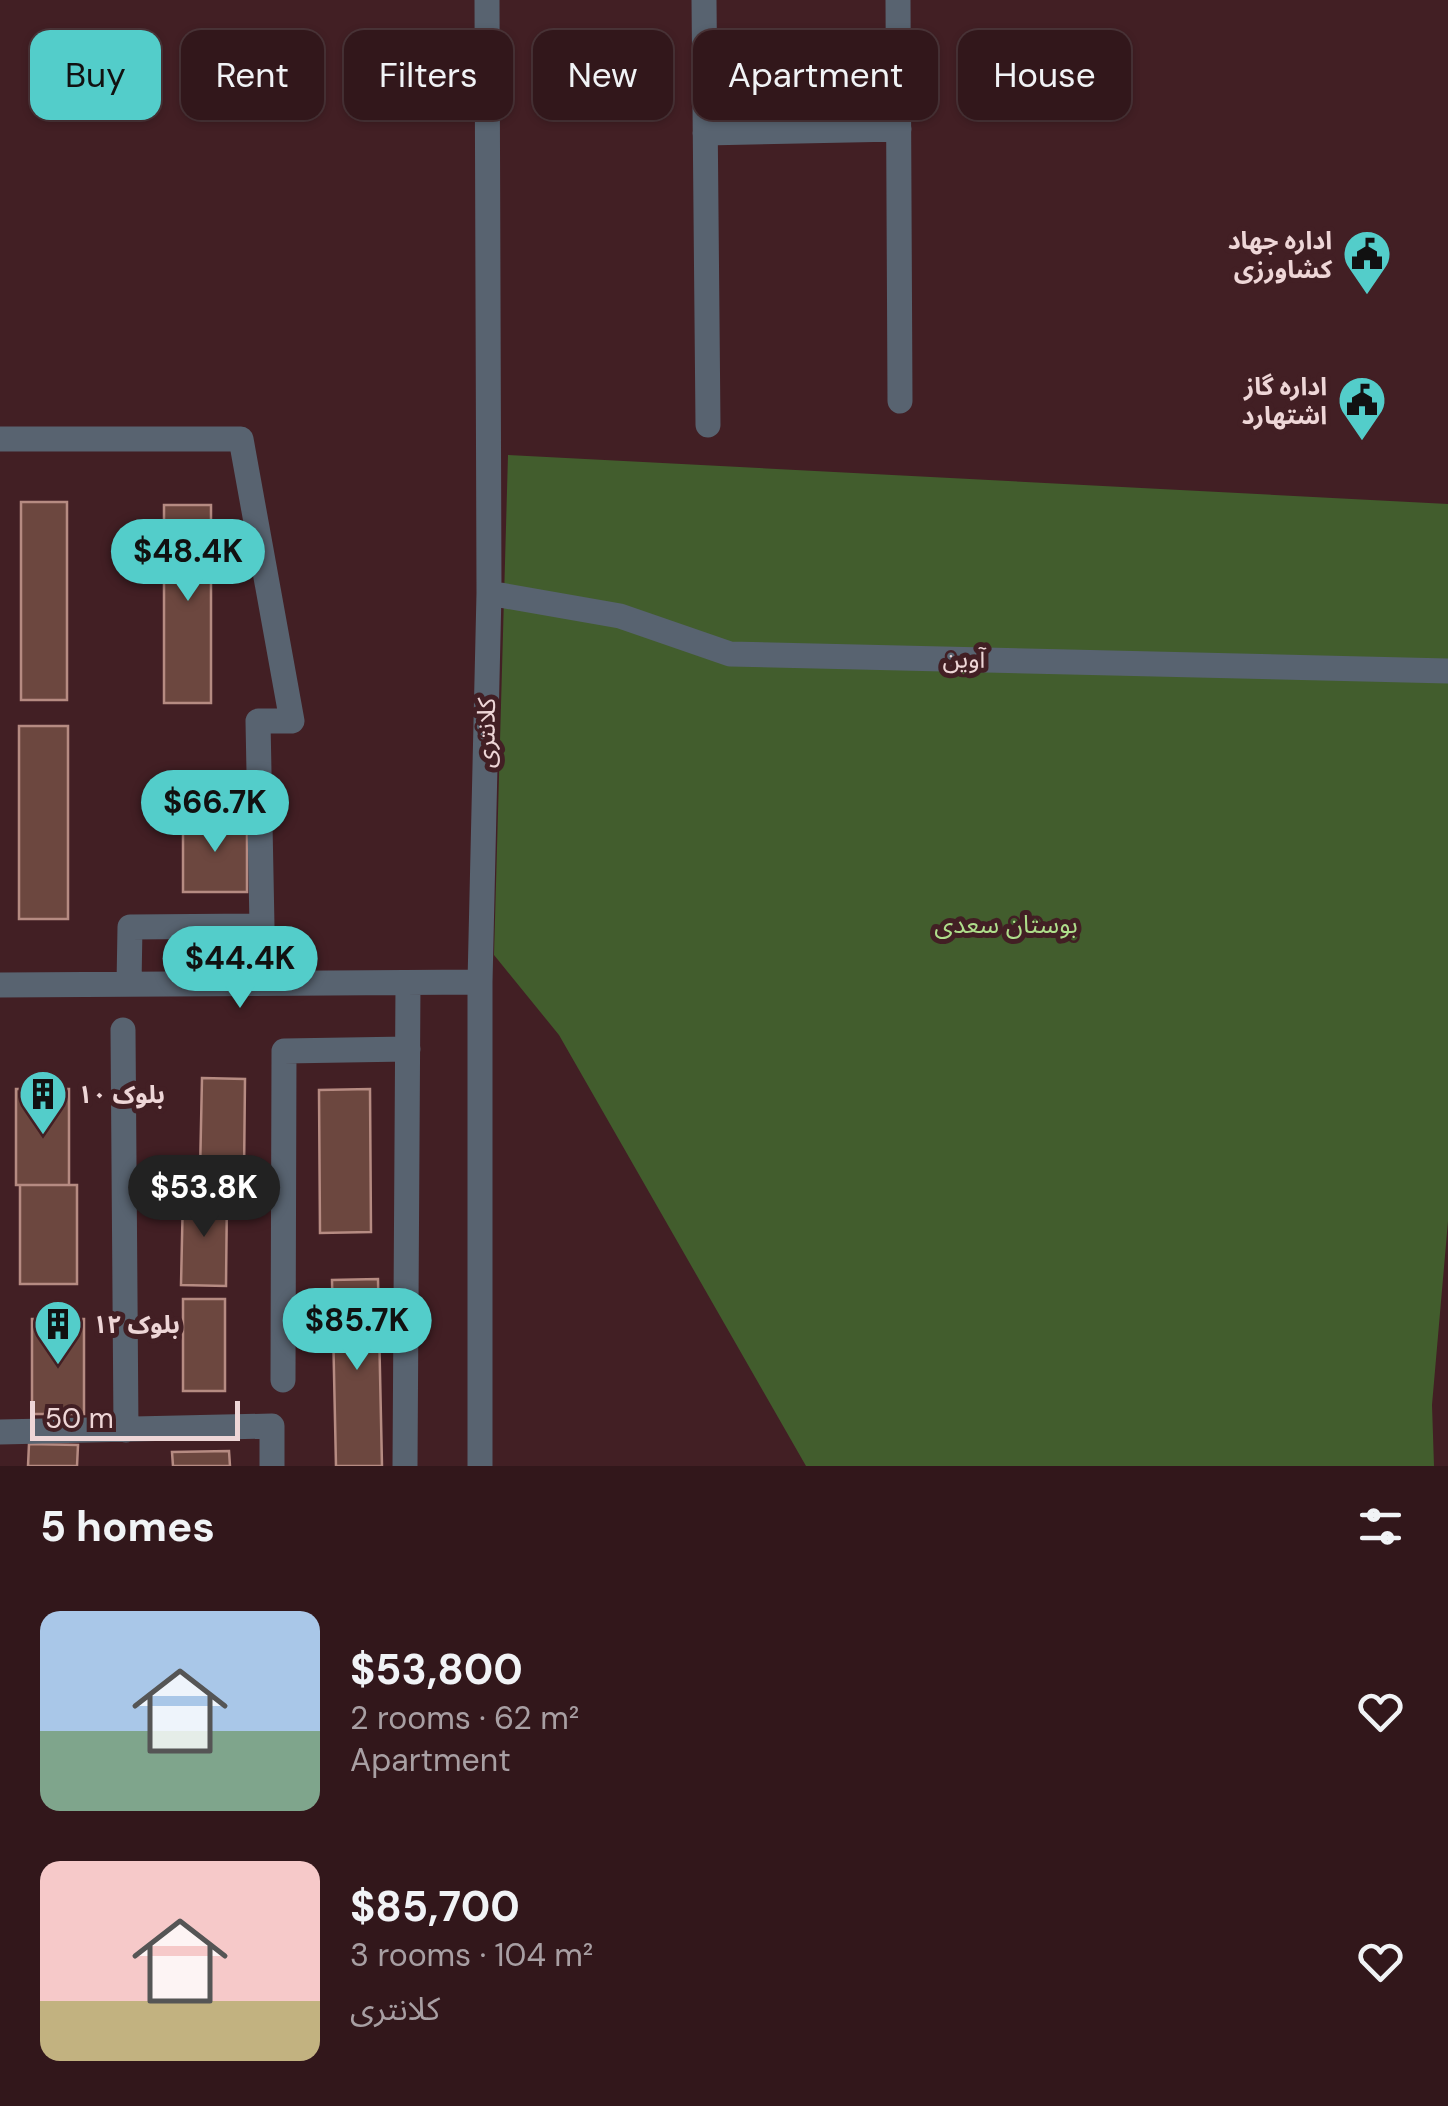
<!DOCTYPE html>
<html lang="en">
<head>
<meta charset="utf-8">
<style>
	body { margin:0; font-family:"DM Sans","Noto Sans Arabic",sans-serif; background:#3a2024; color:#f1f3f6; height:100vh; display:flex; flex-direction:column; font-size:38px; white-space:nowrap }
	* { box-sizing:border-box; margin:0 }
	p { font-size:32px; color:#a89fa3 }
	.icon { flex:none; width:55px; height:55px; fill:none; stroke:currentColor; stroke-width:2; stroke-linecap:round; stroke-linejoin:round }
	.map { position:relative; height:1466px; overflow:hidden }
	.drawer { display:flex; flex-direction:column; background:#32171b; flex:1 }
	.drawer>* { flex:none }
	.top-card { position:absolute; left:30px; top:30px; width:1390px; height:90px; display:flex; gap:20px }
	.scale { position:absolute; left:30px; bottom:25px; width:210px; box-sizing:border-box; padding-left:10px; border:5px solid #eed6d7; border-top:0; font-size:28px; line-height:35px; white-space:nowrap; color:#eed6d7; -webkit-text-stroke:8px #421f24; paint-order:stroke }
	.price { position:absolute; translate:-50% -85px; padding:0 22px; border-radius:35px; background:#53cdca; color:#111; font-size:32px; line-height:65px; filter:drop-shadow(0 2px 5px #0008) }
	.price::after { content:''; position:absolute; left:50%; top:60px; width:30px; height:22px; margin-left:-15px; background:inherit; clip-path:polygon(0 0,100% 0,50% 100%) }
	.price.on { background:#222; color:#fff }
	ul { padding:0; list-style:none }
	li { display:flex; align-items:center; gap:30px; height:250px; padding:0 40px }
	li span { display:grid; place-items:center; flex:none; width:280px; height:200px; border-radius:20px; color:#555 }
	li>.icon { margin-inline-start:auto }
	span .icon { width:120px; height:120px; fill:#fffc; stroke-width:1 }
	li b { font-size:42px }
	h2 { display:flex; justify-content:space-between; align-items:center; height:120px; padding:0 40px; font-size:42px }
	.pill { padding:0 35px; border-radius:20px; background:#32171b; box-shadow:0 2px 8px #0004,0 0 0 2px #4d363a; font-size:35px; line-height:90px }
	.pill.on { background:#53cdca; color:#111 }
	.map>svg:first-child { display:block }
</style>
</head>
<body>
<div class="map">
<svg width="1448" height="1466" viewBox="0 0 1448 1466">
	<rect width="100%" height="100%" fill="#421f24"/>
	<path fill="#425d2d" d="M 508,455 L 1448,504 L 1448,1221 L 1432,1405 L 1434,1466 L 806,1466 L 559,1035 L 494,955 Z"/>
	<path fill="#6c473f" stroke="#b68b82" stroke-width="2.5" d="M 21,502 L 67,502 L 67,700 L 21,700 Z
		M 164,505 L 211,505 L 211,703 L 164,703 Z
		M 19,726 L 68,726 L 68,919 L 19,919 Z
		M 183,818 L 247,818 L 247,892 L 183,892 Z
		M 202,1078 L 245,1079 L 244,1174 L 200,1173 Z
		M 16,1089 L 69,1089 L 69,1185 L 16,1185 Z
		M 370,1089 L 371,1232 L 320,1233 L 319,1090 Z
		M 20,1185 L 77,1185 L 77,1284 L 20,1284 Z
		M 183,1194 L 227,1194 L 226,1286 L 181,1285 Z
		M 378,1279 L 382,1466 L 336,1466 L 332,1280 Z
		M 183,1299 L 225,1299 L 225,1391 L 183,1391 Z
		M 32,1319 L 84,1319 L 84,1414 L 32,1414 Z
		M 29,1444 L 78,1445 L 77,1466 L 28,1466 Z
		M 229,1451 L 230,1466 L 173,1466 L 172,1452 Z"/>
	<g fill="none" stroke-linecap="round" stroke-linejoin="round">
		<path stroke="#586370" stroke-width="25" d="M 704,0 L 708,425
			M 898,0 L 900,401
			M 705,133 L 899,129
			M 0,439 L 241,439 L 292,721 L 258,721 L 262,926 L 130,927 L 129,984
			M 489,593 L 620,616 L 730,654 L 1448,671
			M 0,985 L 480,982
			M 123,1030 L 126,1430
			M 283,1380 L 284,1051 L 408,1049
			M 0,1432 L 272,1426 L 272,1466
			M 405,1466 L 408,983
			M 480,1466 L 480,982 L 489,593 L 487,0"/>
	</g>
	<defs>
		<g id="civic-pin" transform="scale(2.5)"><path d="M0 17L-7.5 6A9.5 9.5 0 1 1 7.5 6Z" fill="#53cdca" stroke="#421f24"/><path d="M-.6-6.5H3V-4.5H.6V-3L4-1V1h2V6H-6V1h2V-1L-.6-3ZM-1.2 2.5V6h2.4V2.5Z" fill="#111"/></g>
		<g id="building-pin" transform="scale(2.5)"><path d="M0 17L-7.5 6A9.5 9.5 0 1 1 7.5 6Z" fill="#53cdca" stroke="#421f24"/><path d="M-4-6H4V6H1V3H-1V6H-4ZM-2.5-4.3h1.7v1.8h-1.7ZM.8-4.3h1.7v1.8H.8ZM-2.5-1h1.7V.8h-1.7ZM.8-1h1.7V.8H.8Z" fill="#111"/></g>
	</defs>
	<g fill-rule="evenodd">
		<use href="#civic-pin" x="1367" y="254"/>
		<use href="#civic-pin" x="1362" y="400"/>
		<use href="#building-pin" x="43" y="1094"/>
		<use href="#building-pin" x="58" y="1324"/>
	</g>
	<g text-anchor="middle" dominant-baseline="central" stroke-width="10" stroke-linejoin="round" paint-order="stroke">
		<g font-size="25" font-weight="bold" fill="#eed6d7" stroke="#421f24" text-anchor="end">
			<text x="1332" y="240">اداره جهاد<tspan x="1332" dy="29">کشاورزی</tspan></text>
			<text x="1327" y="386">اداره گاز<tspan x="1327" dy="29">اشتهارد</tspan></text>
			<text x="78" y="1094" text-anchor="start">بلوک ۱۰</text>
			<text x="93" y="1324" text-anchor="start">بلوک ۱۲</text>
		</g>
		<g font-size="25" fill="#eed6d7" stroke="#421f24">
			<text transform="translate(964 659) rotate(1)">آوین</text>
			<text transform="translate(486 733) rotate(-89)">کلانتری</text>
		</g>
		<g font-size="25" fill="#afde8b" stroke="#421f24">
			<text x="1006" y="924">بوستان سعدی</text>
		</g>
	</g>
</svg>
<div class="scale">50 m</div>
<b class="price" style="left:188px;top:604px">$48.4K</b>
<b class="price" style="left:215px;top:855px">$66.7K</b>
<b class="price" style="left:240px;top:1011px">$44.4K</b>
<b class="price on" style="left:204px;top:1240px">$53.8K</b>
<b class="price" style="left:357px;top:1373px">$85.7K</b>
<div class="top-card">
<a class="pill on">Buy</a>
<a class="pill">Rent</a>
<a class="pill">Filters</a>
<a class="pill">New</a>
<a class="pill">Apartment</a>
<a class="pill">House</a>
</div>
</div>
<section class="drawer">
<h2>5 homes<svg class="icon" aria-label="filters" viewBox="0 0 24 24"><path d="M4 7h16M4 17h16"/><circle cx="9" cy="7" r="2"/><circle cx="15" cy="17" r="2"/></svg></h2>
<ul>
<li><span style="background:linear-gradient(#a9c7e8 60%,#7fa58c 0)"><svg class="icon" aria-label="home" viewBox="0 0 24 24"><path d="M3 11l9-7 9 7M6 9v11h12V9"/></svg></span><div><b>$53,800</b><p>2 rooms · 62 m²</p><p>Apartment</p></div><svg class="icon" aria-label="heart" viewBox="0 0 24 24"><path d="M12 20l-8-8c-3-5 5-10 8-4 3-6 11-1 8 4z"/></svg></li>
<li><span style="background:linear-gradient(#f6c9c9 70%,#c2b280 0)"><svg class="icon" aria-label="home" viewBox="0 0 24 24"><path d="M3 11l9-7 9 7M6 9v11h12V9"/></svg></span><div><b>$85,700</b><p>3 rooms · 104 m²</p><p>کلانتری</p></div><svg class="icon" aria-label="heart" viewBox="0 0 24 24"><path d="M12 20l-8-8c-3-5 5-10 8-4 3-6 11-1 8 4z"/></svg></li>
</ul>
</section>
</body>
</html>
